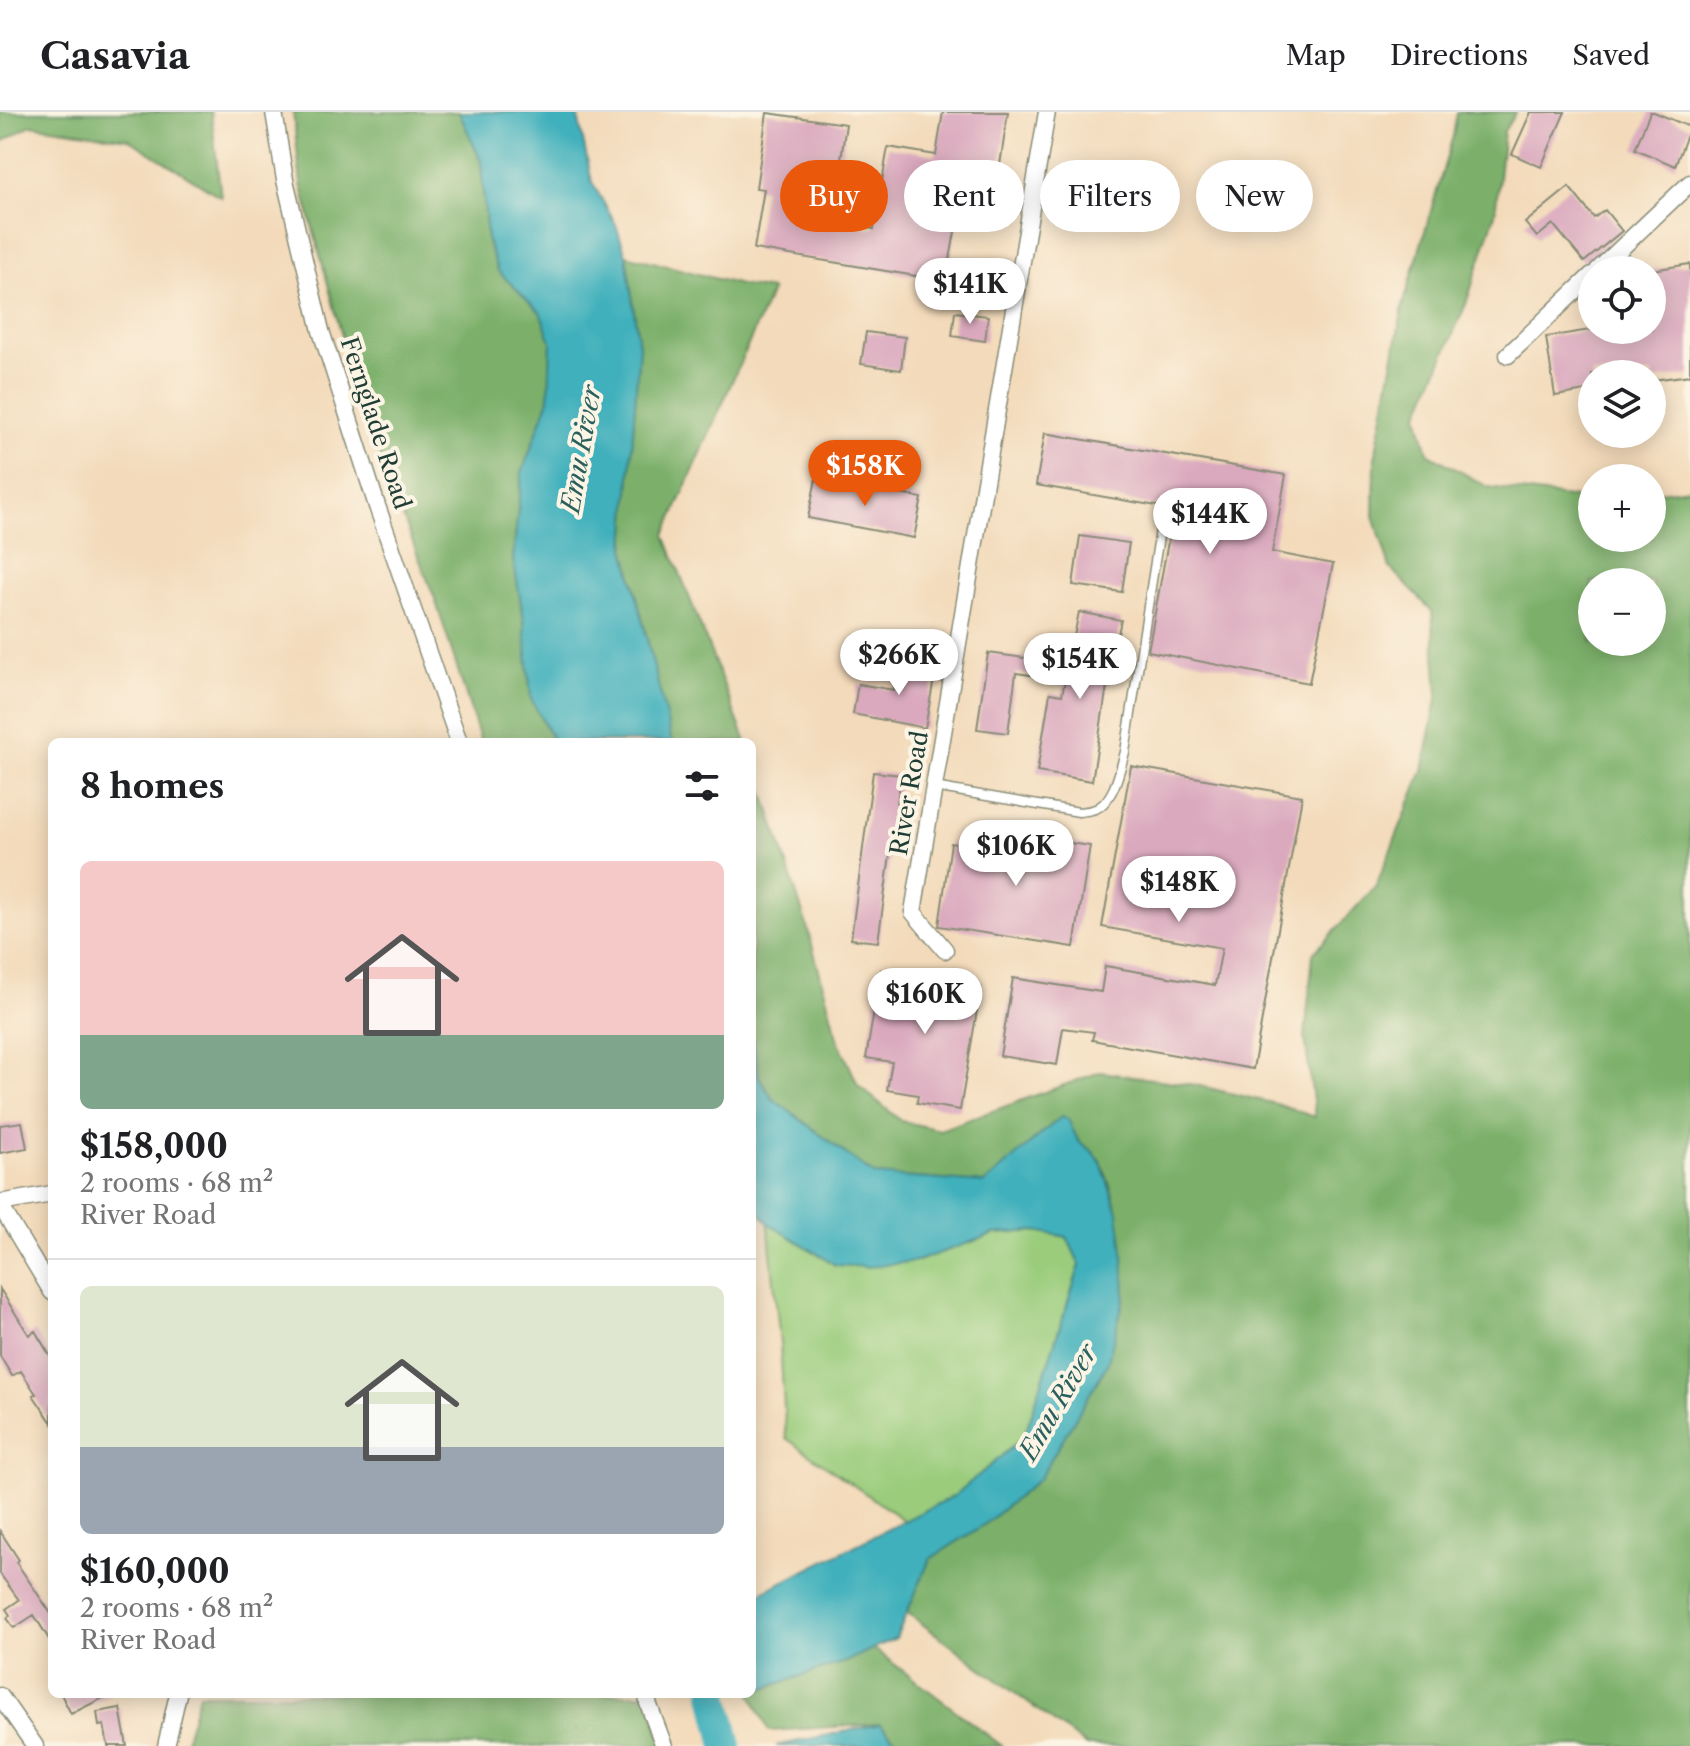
<!DOCTYPE html>
<html lang="en">
<head>
<meta charset="utf-8">
<style>
	body { margin:0; font-family:"Libre Caslon Text",serif; background:#f2f2f2; color:#202124; height:100vh; display:flex; flex-direction:column; font-size:30px; white-space:nowrap }
	* { box-sizing:border-box; margin:0 }
	p { font-size:26px; color:#757577 }
	.icon { flex:none; width:44px; height:44px; fill:none; stroke:currentColor; stroke-width:2; stroke-linecap:round; stroke-linejoin:round }
	.map { position:relative; flex:1; overflow:hidden }
	.sheet { position:absolute; left:48px; top:626px; width:708px; height:960px; display:flex; flex-direction:column; background:#fff; border-radius:12px; box-shadow:0 4px 20px #0003 }
	.sheet>* { flex:none }
	.banner { position:absolute; left:780px; top:48px; width:760px; height:72px; display:flex; gap:16px }
	.tools { position:absolute; left:1578px; top:144px; display:grid; gap:16px }
	.tools a { display:grid; place-items:center; width:88px; height:88px; border-radius:50%; background:#fff; box-shadow:0 4px 20px #0003; font-size:40px }
	.price { position:absolute; translate:-50% -68px; padding:0 18px; border-radius:28px; background:#fff; color:#222; font-size:26px; line-height:52px; filter:drop-shadow(0 2px 4px #0008) }
	.price::after { content:''; position:absolute; left:50%; top:48px; width:24px; height:18px; margin-left:-12px; background:inherit; clip-path:polygon(0 0,100% 0,50% 100%) }
	.price.current { background:#ea580c; color:#fff }
	ul { padding:0; list-style:none }
	li { display:grid; align-content:center; gap:16px; height:424px; padding:0 32px }
	li+li { border-top:2px solid #e0e0e0 }
	li span { display:grid; place-items:center; height:248px; border-radius:12px; color:#555 }
	li>.icon { margin-inline-start:auto }
	span .icon { width:144px; height:144px; fill:#fffc; stroke-width:1 }
	li b { font-size:34px }
	h2 { display:flex; justify-content:space-between; align-items:center; height:96px; padding:0 32px; font-size:34px }
	.pill { padding:0 28px; border-radius:36px; background:#fff; box-shadow:0 4px 20px #0003; font-size:28px; line-height:72px }
	.pill.current { background:#ea580c; color:#fff }
	header { display:flex; align-items:center; gap:48px; box-sizing:border-box; height:112px; padding:0 40px; background:#fff; border-bottom:2px solid #e0e0e0 }
	header strong { font-size:38px }
	nav { display:flex; gap:44px; margin-inline-start:auto; font-size:28px }
	.map>svg:first-child { display:block }
</style>
</head>
<body>
<header>
<strong>Casavia</strong>
<nav><a>Map</a><a>Directions</a><a>Saved</a></nav>
</header>
<div class="map">
<svg width="1690" height="1634" viewBox="0 0 1690 1634">
	<rect width="100%" height="100%" fill="#fcf5e5"/>
	<filter id="ink" filterUnits="userSpaceOnUse"><feTurbulence type="fractalNoise" baseFrequency=".0125" numOctaves="2"/><feDisplacementMap in="SourceGraphic" scale="16" xChannelSelector="R" yChannelSelector="G"/><feConvolveMatrix kernelMatrix="1 2 1 2 8 2 1 2 1" color-interpolation-filters="sRGB"/></filter>
	<filter id="wash" filterUnits="userSpaceOnUse"><feTurbulence type="fractalNoise" baseFrequency=".006" numOctaves="4" result="noise"/><feDisplacementMap in="SourceGraphic" scale="32" xChannelSelector="R" yChannelSelector="G"/><feGaussianBlur stdDeviation="1.8" result="paint"/><feColorMatrix in="noise" values="0 0 0 0 0 0 0 0 0 0 0 0 0 0 0 0 0 1.4 0 .05"/><feComposite in="paint" operator="in"/></filter>
	<g filter="url(#wash)">
		<rect width="100%" height="100%" fill="#f3daba"/>
		<path fill="#9acc7b" stroke="#5c8458" stroke-width="2" d="M 768,1111 L 835,1153 L 917,1149 L 994,1122 L 1036,1119 L 1067,1125 L 1080,1153 L 1024,1325 L 954,1384 L 905,1409 L 786,1326 L 780,1231 Z"/>
		<path fill="#7bb06b" stroke="#4d7650" stroke-width="2" fill-rule="evenodd" d="M 0,0 L 211,0 L 221,85 L 128,27 L 31,13 L 0,31 Z
			M 293,0 L 459,0 L 481,49 L 487,128 L 498,159 L 540,200 L 551,229 L 549,287 L 522,361 L 513,447 L 524,508 L 531,587 L 554,630 L 481,630 L 435,487 L 364,306 L 301,72 Z
			M 1457,0 L 1516,0 L 1504,19 L 1495,102 L 1466,192 L 1418,303 L 1428,341 L 1488,375 L 1592,388 L 1592,426 L 1652,426 L 1652,381 L 1690,376 L 1690,1634 L 1086,1634 L 906,1500 L 930,1447 L 985,1412 L 1039,1367 L 1118,1100 C 1112,1081 1107,1057 1094,1041 C 1090,1036 1084,1034 1080,1030 C 1072,1022 1073,1010 1062,1005 L 985,1071 L 874,1063 L 772,986 L 759,965 L 752,923 L 752,645 L 807,814 L 838,928 L 858,973 L 901,1009 L 940,1018 L 1100,960 L 1196,973 L 1276,992 L 1315,1005 L 1305,925 L 1313,842 L 1376,774 L 1423,659 L 1438,582 L 1432,499 L 1390,456 L 1374,404 L 1375,345 L 1403,194 L 1453,24 ZM 1592,470 L 1652,470 L 1652,530 L 1592,530 Z
			M 626,143 L 740,173 L 772,178 L 665,423 L 746,630 L 672,630 L 625,436 L 639,234 Z
			M 873,1536 L 1002,1634 L 902,1634 L 880,1612 L 769,1619 L 751,1582 L 752,1580 L 847,1549 Z
			M 199,1582 L 647,1582 L 664,1634 L 184,1634 Z"/>
		<path fill="#41b0bc" stroke="#307678" stroke-width="2" d="M 459,0 L 577,0 L 592,70 L 616,113 L 626,143 L 639,234 L 625,436 L 672,630 L 554,630 L 531,587 L 524,508 L 513,447 L 522,361 L 549,287 L 551,229 L 540,200 L 498,159 L 487,128 L 481,49 Z
			M 752,923 L 759,965 L 772,986 L 874,1063 L 985,1071 L 1062,1004 L 1068,1007 L 1078,1029 L 1092,1039 L 1101,1051 L 1118,1100 L 1123,1139 L 1125,1183 L 1107,1253 L 1039,1367 L 985,1412 L 930,1447 L 896,1526 L 847,1549 L 752,1580 L 752,1485 L 954,1384 L 1024,1325 L 1080,1153 L 1067,1125 L 1036,1119 L 994,1122 L 917,1149 L 868,1155 L 836,1153 L 768,1111 L 752,1090 Z
			M 880,1612 L 902,1634 L 776,1634 Z"/>
		<g fill="none" stroke-linecap="round" stroke-linejoin="round">
			<path stroke="#41b0bc" stroke-width="30" d="M 715,1582 L 727,1634"/>
		</g>
		<g id="blocks">
			<path fill="#daa9be" d="M 943,0 L 1008,0 L 1000,53 L 980,50 L 974,89 L 961,87 L 946,169 L 754,137 L 764,77 L 756,76 L 767,1 L 846,12 L 832,110 L 874,117 L 888,35 L 936,43 Z
				M 1531,0 L 1565,0 L 1541,55 L 1512,42 Z
				M 1650,0 L 1654,0 L 1690,15 L 1675,54 L 1635,37 Z
				M 1569,75 L 1594,106 L 1605,98 L 1622,119 L 1584,150 L 1553,112 L 1537,125 L 1525,111 Z
				M 1690,152 L 1690,263 L 1652,268 L 1652,262 L 1592,262 L 1592,278 L 1555,284 L 1546,225 L 1590,218 L 1652,218 L 1652,158 Z
				M 955,200 L 988,204 L 985,229 L 952,224 Z
				M 866,220 L 905,225 L 901,258 L 861,252 Z
				M 1045,321 L 1286,363 L 1272,440 L 1333,452 L 1309,571 L 1148,539 L 1174,397 L 1036,373 Z
				M 816,367 L 922,386 L 914,426 L 808,406 Z
				M 1080,424 L 1129,431 L 1122,480 L 1073,473 Z
				M 1079,500 L 1121,508 L 1107,574 L 1092,669 L 1037,660 L 1050,581 L 1062,583 Z
				M 988,541 L 1039,548 L 1037,564 L 1016,561 L 1008,621 L 977,617 Z
				M 900,549 L 936,556 L 925,616 L 853,602 L 858,572 L 894,578 Z
				M 1131,654 L 1302,684 L 1253,957 L 1092,928 L 1094,920 L 1063,916 L 1057,953 L 1000,944 L 1013,866 L 1101,880 L 1105,854 L 1215,873 L 1222,836 L 1102,815 Z
				M 873,660 L 901,663 L 878,830 L 851,827 Z
				M 976,717 L 1090,734 L 1074,835 L 939,814 L 951,731 L 973,734 Z
				M 881,858 L 981,875 L 960,998 L 917,991 L 918,983 L 887,978 L 892,950 L 866,946 Z
				M 22,1010 L 27,1036 L 0,1041 L 0,1013 Z
				M 0,1177 L 29,1223 L 35,1219 L 52,1247 L 52,1311 L 33,1283 L 36,1282 L 21,1259 L 12,1264 L 0,1244 Z
				M 0,1419 L 19,1448 L 16,1450 L 52,1503 L 52,1532 L 34,1503 L 14,1516 L 7,1506 L 10,1503 L 6,1497 L 19,1488 L 0,1462 Z
				M 61,1582 L 111,1582 L 71,1602 Z
				M 120,1596 L 127,1634 L 108,1634 L 104,1613 L 99,1614 L 97,1600 Z"/>
		</g>
	</g>
	<g filter="url(#ink)">
		<use href="#blocks" fill-opacity="0" stroke="#898c77" stroke-width="2"/>
		<g fill="none" stroke-linecap="round" stroke-linejoin="round">
			<g stroke="#898c77" stroke-width="11">
				<path id="service" d="M 934,675 L 1079,700 C 1085,699 1094,699 1099,695 C 1115,685 1120,657 1125,640 L 1160,418"/>
			</g>
			<g stroke="#898c77" stroke-width="19">
				<path id="minor" d="M 274,0 L 285,68 L 321,219 L 377,394 L 459,630
					M 1598,158 L 1690,71
					M 1508,243 L 1592,163
					M 945,838 L 913,800 L 1047,0
					M 0,1091 L 52,1082
					M 0,1093 L 52,1180
					M 647,1582 L 648,1591 L 664,1634
					M 0,1584 L 35,1634
					M 166,1634 L 178,1582"/>
			</g>
			<use href="#service" stroke="#fff" stroke-width="8"/>
			<use href="#minor" stroke="#fff" stroke-width="16"/>
		</g>
	</g>
	<g text-anchor="middle" dominant-baseline="central" stroke-width="8" stroke-linejoin="round" paint-order="stroke">
		<g font-size="24" fill="#1f3d34" stroke="#fcf5e5">
			<text transform="translate(376 311) rotate(72)">Fernglade Road</text>
			<text transform="translate(909 681) rotate(-80)">River Road</text>
		</g>
		<g font-size="26" font-style="italic" fill="#29605d" stroke="#fcf5e5">
			<text transform="translate(581 337) rotate(-80)">Emu River</text>
			<text transform="translate(1058 1290) rotate(-60)">Emu River</text>
		</g>
	</g>
</svg>
<div class="tools">
<a><svg class="icon" aria-label="locate" viewBox="0 0 24 24"><circle cx="12" cy="12" r="6"/><path d="M12 2v4M12 18v4M2 12h4M18 12h4"/></svg></a>
<a><svg class="icon" aria-label="layers" viewBox="0 0 24 24"><path d="M12 4l9 5-9 5-9-5zM3 14l9 5 9-5"/></svg></a>
<a>+</a>
<a>−</a>
</div>
<b class="price" style="left:970px;top:214px">$141K</b>
<b class="price current" style="left:865px;top:396px">$158K</b>
<b class="price" style="left:1210px;top:444px">$144K</b>
<b class="price" style="left:899px;top:585px">$266K</b>
<b class="price" style="left:1080px;top:589px">$154K</b>
<b class="price" style="left:1016px;top:776px">$106K</b>
<b class="price" style="left:1179px;top:812px">$148K</b>
<b class="price" style="left:925px;top:924px">$160K</b>
<div class="banner">
<a class="pill current">Buy</a>
<a class="pill">Rent</a>
<a class="pill">Filters</a>
<a class="pill">New</a>
</div>
<section class="sheet">
<h2>8 homes<svg class="icon" aria-label="filters" viewBox="0 0 24 24"><path d="M4 7h16M4 17h16"/><circle cx="9" cy="7" r="2"/><circle cx="15" cy="17" r="2"/></svg></h2>
<ul>
<li><span style="background:linear-gradient(#f6c9c9 70%,#7fa58c 0)"><svg class="icon" aria-label="home" viewBox="0 0 24 24"><path d="M3 11l9-7 9 7M6 9v11h12V9"/></svg></span><div><b>$158,000</b><p>2 rooms · 68 m²</p><p>River Road</p></div></li>
<li><span style="background:linear-gradient(#dfe7d0 65%,#9aa5b1 0)"><svg class="icon" aria-label="home" viewBox="0 0 24 24"><path d="M3 11l9-7 9 7M6 9v11h12V9"/></svg></span><div><b>$160,000</b><p>2 rooms · 68 m²</p><p>River Road</p></div></li>
</ul>
</section>
</div>
</body>
</html>
